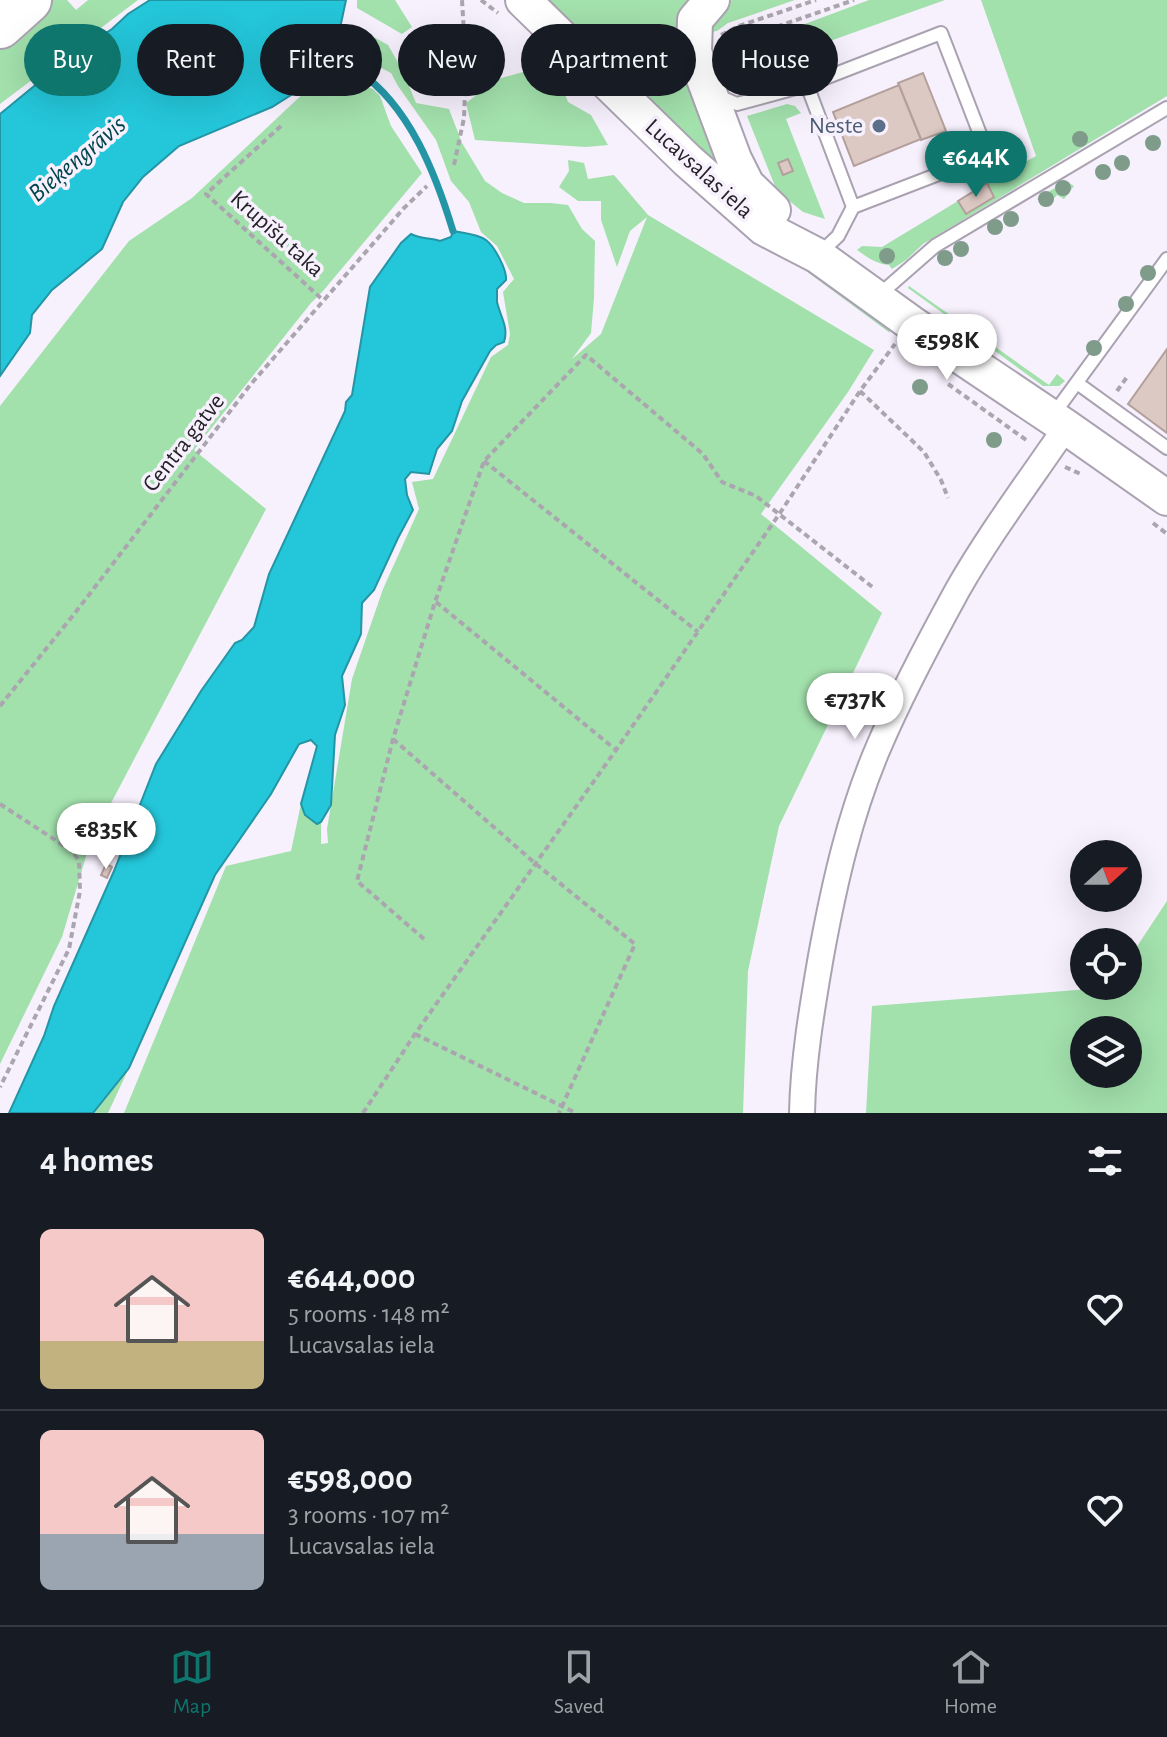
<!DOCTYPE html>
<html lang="en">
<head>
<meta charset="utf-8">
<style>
	body { margin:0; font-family:"Alegreya Sans",sans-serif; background:#242831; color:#f1f3f6; height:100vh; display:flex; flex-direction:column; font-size:30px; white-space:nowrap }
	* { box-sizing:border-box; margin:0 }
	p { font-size:26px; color:#9ea1a6 }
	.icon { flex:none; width:44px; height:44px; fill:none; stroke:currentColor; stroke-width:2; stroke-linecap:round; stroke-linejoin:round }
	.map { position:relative; height:1113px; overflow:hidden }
	.panel { display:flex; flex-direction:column; background:#171b24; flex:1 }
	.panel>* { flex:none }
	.guide { position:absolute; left:24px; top:24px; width:1120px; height:72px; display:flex; gap:16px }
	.needle { width:52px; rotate:69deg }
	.tools { position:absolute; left:1070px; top:840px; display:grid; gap:16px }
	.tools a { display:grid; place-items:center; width:72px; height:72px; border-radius:50%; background:#171b24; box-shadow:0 8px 32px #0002; font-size:40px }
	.price { position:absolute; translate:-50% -68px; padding:0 18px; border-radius:28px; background:#fff; color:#222; font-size:26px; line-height:52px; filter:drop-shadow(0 2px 4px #0008) }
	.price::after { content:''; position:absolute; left:50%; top:48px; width:24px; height:18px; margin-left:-12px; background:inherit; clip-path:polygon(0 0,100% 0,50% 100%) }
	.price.on { background:#0f766e; color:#fff }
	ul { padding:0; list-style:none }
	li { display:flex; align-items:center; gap:24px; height:200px; padding:0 40px }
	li+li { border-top:2px solid #363941 }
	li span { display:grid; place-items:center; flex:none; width:224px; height:160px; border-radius:12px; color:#555 }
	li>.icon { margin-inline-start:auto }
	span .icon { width:96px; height:96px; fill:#fffc; stroke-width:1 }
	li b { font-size:34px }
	h2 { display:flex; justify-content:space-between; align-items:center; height:96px; padding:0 40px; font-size:34px }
	.chip { padding:0 28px; border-radius:36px; background:#171b24; box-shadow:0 8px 32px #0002; font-size:28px; line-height:72px }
	.chip.on { background:#0f766e; color:#fff }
	.dock { display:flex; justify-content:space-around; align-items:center; height:112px; border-top:2px solid #363941; background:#171b24; font-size:22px; color:#9ea1a6 }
	.dock a { display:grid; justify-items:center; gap:4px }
	.dock .on { color:#0f766e }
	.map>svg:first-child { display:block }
</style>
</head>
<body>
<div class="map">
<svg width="1167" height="1113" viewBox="0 0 1167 1113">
	<rect width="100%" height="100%" fill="#f7f0fd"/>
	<path fill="#a2e0ac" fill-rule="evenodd" d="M 47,0 L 67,0 L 76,10 L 88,0 L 138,0 L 0,104 L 0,42 Z
		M 357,0 L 395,0 L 412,27 L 402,34 L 357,8 Z
		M 543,0 L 694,0 L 681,34 L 643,35 L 630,40 L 606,62 Z
		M 732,0 L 795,0 L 728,23 L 717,31 L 704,33 L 723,5 Z
		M 869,0 L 945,0 L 768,63 C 765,69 763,76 759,82 C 756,86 754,89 748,90 C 731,93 727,67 722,55 Z
		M 981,0 L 1167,0 L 1167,96 L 923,244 L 906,260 L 892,269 L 889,265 C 876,264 867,257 857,250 L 862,246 L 882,247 L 958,201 L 966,213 L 994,197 L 987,183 L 1036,156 Z
		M 356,27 L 388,45 L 403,71 L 416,103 L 449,109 L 462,143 L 485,181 L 502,193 L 524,203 L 551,203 L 568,205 L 582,229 L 595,241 L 594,298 L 591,333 L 572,359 L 601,334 L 647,217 L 630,231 L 617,267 L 601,220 L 601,201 L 578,201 L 559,187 L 569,171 L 568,160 L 584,163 L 588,179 L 614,175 L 648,215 L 874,350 L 848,392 L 761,514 L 882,613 L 779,826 L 748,971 L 743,1113 L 124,1113 L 226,866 L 291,851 L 301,804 L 305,815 L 316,824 L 321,822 L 321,844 L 328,843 L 327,829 L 352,679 L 383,589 L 419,509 L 412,482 L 433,479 L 491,357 L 508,345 L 510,334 L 503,292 L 514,279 L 497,246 L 481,232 L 469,202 L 451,181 L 436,140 L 398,86 L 391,73 L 350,52 L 348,29 Z
		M 681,60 L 717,156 L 714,160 L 710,161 L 626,82 C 648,62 652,61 681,60 Z
		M 544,66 L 559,78 L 568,102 L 591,115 L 608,145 L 586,147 L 475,140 L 466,103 L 498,79 Z
		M 340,72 L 348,82 L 373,89 L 380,96 L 391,126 L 422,173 L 323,291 L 311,303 L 194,450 L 266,509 L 90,843 L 62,937 L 0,1064 L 0,406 L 129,241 L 192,198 L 324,74 L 333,74 Z
		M 787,104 L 795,106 L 801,113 L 786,119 L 825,219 L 803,212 L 777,191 L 747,116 Z
		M 1063,183 L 1069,183 L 1074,186 L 1064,199 L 1057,195 L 1047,206 L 1037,199 Z
		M 733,217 L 888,326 L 890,333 Z
		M 909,286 L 1049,385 L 1057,374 L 1065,381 L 1059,386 L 1043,386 L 908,288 Z
		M 1167,901 L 1167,1113 L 866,1113 L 872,1006 L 1128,986 L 1128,960 ZM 1084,1030 L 1128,1030 L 1128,1074 L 1084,1074 Z
		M 129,1068 L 108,1113 L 93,1113 Z"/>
	<path fill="#24c6da" stroke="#2495a5" stroke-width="2" d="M 150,0 L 346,0 L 339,33 L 324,74 L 272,107 L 179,146 L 143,177 L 123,202 L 102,249 L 52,290 L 32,315 L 30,333 L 0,376 L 0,114 L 38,83 L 64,73 L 74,53 L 112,29 L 128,14 Z
		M 453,231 C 463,233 478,234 486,240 C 495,247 507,270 506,280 L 497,289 C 497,293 497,298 497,302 C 500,316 509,327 504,342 L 496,345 L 490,351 L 462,401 L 452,431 L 437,449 L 429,474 L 411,472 L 405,479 L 407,495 L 413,510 L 398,538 L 374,590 L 362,603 L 361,634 L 342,676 L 345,705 L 335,735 L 331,805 L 321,822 L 317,824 L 305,815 L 301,804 L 317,746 L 311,740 L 299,744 L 271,794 L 215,875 L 129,1068 L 93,1113 L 9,1113 L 44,1036 L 54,1006 L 114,871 L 156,764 L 201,691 L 235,643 L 242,640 L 254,627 L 269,574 L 345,411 L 346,402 L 352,395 L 370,287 L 401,243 L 411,234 C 423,240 430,237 440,241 L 451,237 Z"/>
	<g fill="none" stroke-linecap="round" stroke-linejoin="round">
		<path stroke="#2495a5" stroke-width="7" d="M 330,57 C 339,62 350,66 358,71 C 410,106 436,175 453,231"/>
	</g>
	<path fill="#ddc9c4" stroke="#b39f9b" stroke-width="2" d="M 923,73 L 946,131 L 921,140 L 898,83 Z
		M 899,85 L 921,139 L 854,166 L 833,112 Z
		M 788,159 L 793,171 L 783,175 L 778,163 Z
		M 987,183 L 994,197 L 966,214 L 958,201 Z
		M 1167,349 L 1167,433 L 1128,404 Z
		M 106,864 L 112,867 L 107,878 L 101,875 Z"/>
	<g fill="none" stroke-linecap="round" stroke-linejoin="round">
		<g stroke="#aaa2b1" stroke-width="16">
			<path id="lane" d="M 807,85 L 853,207
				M 718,96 L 737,104 L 807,85 L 941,33 L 988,155 L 853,207 L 838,236 L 820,253
				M 879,295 L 935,246 L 1167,108
				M 1077,383 L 1167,448
				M 1053,415 L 1167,259"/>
		</g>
		<g stroke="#aaa2b1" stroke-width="28">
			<path id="street" d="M 802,1113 C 803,1061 812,1008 821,956 C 834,885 850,813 879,746 C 902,692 930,640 958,589 C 990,533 1030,480 1066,427"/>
		</g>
		<g stroke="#aaa2b1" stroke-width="38">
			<path id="secondary" d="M 523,0 L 687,160 L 764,228 L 818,256 L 911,323 L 1066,427 L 1167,498
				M 712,0 L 695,20 L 694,52 L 734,159 L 747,185 L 773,210"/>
		</g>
		<g stroke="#aaa2b1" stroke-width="48">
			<path id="highway" d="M 0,26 L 29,0"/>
		</g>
		<path stroke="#aaa5af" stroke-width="4" stroke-dasharray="6 4" stroke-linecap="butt" d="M 481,0 L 498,13
			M 721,35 L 739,26 L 816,0
			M 721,48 L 750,36 L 854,0
			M 619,58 C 635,45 649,41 669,40
			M 630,69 C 641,58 653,54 669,53
			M 281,126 L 206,194 L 323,300
			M 454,165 L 464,118 L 466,67 L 462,0
			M 948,384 L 1029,442
			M 860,391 L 924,452 L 941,480 L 948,498
			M 1117,391 L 1127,377
			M 484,461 L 698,632
			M 1065,467 L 1083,475
			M 1153,523 L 1167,534
			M 436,602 L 616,750
			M 0,706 L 75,613 L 251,384 L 404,208 L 427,186
			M 393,739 L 536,864 L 635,944 L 559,1113
			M 0,804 L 72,851 L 79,861 L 80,891 L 69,949 L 0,1087
			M 424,939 L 357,881 L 393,739 L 435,602 L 484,461 L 586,355 L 703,454 L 722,482 L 756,496 L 875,589
			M 415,1034 L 576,1113
			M 363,1113 L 415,1034 L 616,750 L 780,513 L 860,391 L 895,344"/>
		<use href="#lane" stroke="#fff" stroke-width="12"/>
		<use href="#street" stroke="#fff" stroke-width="24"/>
		<use href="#secondary" stroke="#fff" stroke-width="34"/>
		<use href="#highway" stroke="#fff" stroke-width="44"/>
	</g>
	<g fill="#7f9b8a">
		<circle cx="669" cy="71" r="8"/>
		<circle cx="653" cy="75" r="8"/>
		<circle cx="1080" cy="139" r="8"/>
		<circle cx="1153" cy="143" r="8"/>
		<circle cx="1122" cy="163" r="8"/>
		<circle cx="1103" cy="172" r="8"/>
		<circle cx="1063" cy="188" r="8"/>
		<circle cx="1046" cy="199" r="8"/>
		<circle cx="1011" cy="219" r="8"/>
		<circle cx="995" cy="227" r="8"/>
		<circle cx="961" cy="249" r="8"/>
		<circle cx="887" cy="256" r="8"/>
		<circle cx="945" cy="258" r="8"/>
		<circle cx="1148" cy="273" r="8"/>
		<circle cx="1126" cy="304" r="8"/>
		<circle cx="1094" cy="348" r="8"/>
		<circle cx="920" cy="387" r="8"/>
		<circle cx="994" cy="440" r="8"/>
	</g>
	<circle fill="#5c6f8a" stroke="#f7f0fd" stroke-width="3" cx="879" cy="126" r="8"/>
	<g text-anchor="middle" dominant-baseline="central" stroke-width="7" stroke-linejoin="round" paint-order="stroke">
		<g font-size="24" fill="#4e5e75" stroke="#f7f0fd" text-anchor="end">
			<text x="863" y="126">Neste</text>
		</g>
		<g font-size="24" fill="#252228" stroke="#f7f0fd">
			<text transform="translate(699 169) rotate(42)">Lucavsalas iela</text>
			<text transform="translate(277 234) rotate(42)">Krupīšu taka</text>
			<text transform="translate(184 443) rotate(-52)">Centra gatve</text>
		</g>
		<g font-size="26" font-style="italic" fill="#00444c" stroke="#f7f0fd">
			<text transform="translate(77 159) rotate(-40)">Bieķengrāvis</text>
		</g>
	</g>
</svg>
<div class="tools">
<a><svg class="needle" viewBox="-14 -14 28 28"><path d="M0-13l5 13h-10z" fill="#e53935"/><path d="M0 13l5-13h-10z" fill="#9ea1a6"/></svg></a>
<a><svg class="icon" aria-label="locate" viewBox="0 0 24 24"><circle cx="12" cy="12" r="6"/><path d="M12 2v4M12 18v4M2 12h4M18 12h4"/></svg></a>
<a><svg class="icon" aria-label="layers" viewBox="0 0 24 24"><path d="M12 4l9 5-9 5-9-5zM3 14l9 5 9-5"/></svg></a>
</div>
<b class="price on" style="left:976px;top:199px">€644K</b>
<b class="price" style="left:947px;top:382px">€598K</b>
<b class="price" style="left:855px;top:741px">€737K</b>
<b class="price" style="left:106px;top:871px">€835K</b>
<div class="guide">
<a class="chip on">Buy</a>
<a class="chip">Rent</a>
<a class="chip">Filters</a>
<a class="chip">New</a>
<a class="chip">Apartment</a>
<a class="chip">House</a>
</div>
</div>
<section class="panel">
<h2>4 homes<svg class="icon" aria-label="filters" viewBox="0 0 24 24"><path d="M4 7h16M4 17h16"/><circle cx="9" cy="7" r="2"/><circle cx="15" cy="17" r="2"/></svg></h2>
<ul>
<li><span style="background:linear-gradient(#f6c9c9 70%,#c2b280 0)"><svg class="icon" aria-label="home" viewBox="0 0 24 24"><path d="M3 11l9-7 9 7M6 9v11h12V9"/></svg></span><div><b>€644,000</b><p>5 rooms · 148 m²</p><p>Lucavsalas iela</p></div><svg class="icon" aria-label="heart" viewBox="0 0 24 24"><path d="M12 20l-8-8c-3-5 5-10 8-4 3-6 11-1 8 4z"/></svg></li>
<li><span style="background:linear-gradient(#f6c9c9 65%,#9aa5b1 0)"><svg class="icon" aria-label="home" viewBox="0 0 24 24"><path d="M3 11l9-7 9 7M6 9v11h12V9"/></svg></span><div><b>€598,000</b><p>3 rooms · 107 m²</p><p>Lucavsalas iela</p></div><svg class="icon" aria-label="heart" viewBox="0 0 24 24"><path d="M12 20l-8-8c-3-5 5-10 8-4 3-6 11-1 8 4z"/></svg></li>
</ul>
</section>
<nav class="dock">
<a class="on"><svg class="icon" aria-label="map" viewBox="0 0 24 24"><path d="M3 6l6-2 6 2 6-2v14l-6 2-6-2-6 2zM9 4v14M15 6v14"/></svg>Map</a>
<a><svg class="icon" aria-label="saved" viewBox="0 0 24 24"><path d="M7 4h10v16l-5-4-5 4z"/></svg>Saved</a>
<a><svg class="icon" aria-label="home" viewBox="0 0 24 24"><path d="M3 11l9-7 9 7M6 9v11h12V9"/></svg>Home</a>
</nav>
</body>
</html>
